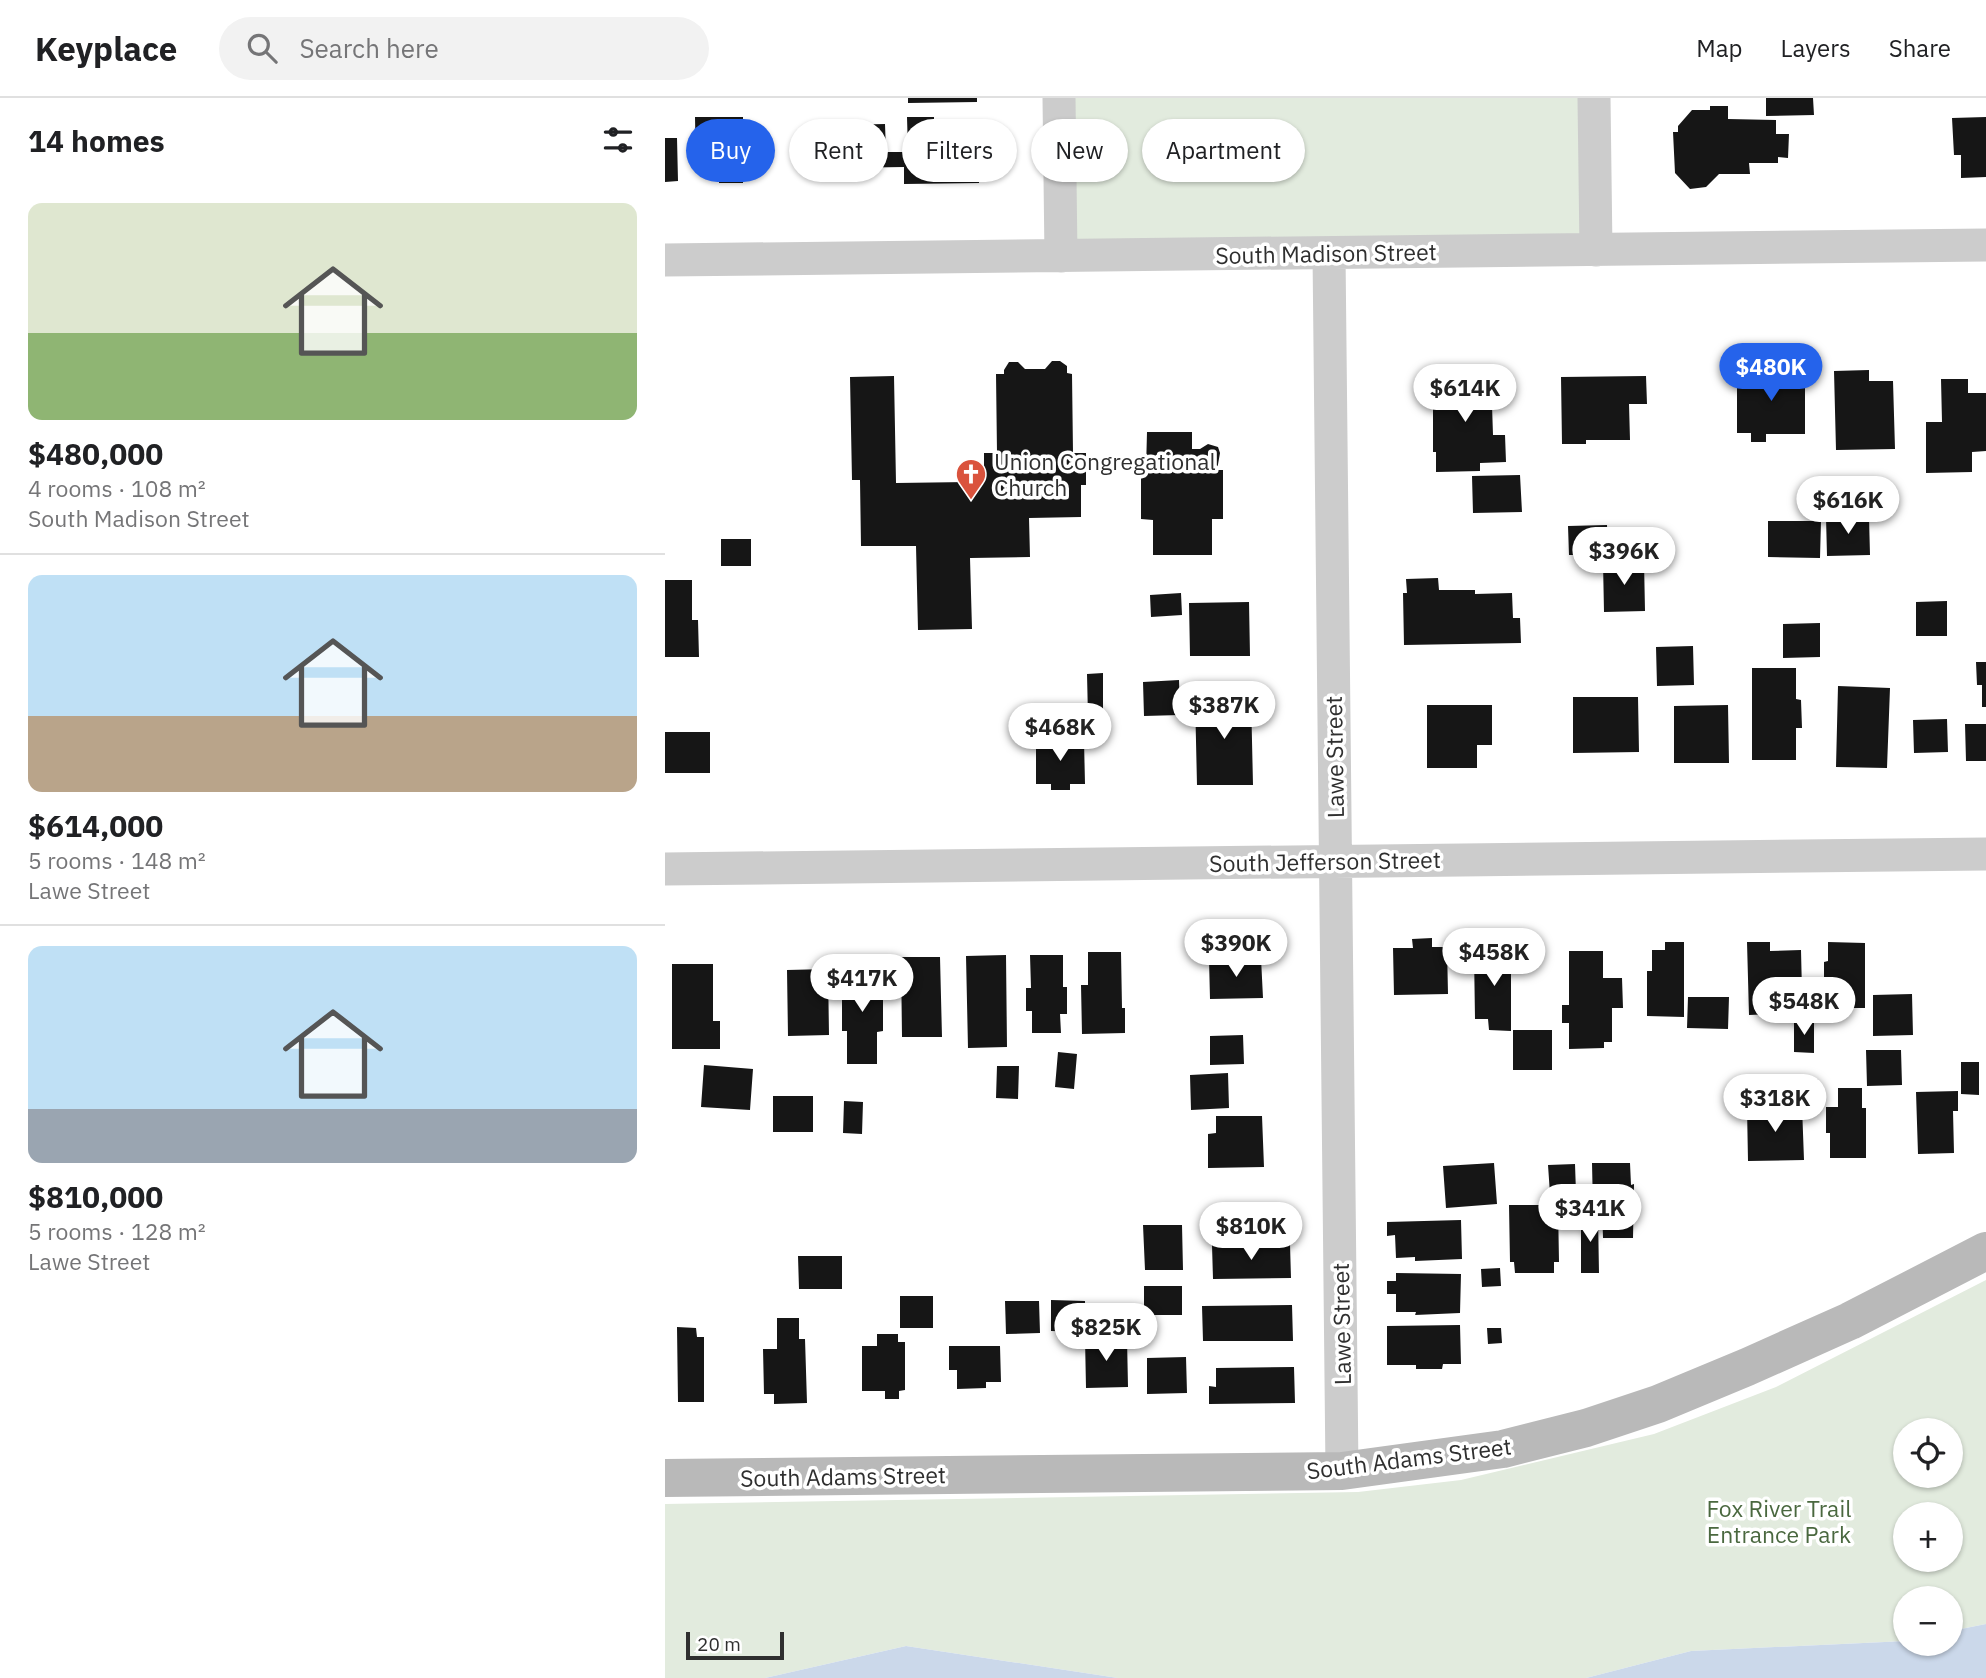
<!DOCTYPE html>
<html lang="en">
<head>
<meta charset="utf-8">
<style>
	body { margin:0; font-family:"IBM Plex Sans",sans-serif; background:#f2f2f2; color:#202124; height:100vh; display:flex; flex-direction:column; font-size:26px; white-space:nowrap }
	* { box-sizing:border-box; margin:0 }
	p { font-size:23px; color:#757577 }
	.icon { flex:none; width:38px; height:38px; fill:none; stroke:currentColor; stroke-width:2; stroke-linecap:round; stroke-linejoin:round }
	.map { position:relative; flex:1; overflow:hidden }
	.details { display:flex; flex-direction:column; background:#fff; width:665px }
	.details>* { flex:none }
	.guide { position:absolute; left:21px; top:21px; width:665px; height:63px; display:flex; gap:14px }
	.buttons { position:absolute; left:1228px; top:1320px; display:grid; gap:14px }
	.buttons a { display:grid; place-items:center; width:70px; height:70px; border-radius:50%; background:#fff; box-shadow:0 2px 5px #0004; font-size:35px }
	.scale { position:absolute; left:21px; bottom:18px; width:98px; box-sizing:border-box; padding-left:7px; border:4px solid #2f2f2f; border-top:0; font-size:19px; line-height:24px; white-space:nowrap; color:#2f2f2f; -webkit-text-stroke:5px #fff; paint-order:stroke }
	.price { position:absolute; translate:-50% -60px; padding:0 16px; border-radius:24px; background:#fff; color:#222; font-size:23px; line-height:46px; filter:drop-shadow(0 2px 4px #0008) }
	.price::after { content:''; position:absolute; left:50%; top:42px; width:21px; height:16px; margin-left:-10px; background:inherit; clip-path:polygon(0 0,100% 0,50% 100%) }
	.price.on { background:#2563eb; color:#fff }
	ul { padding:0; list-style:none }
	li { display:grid; align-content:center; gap:14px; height:371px; padding:0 28px }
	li+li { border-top:2px solid #e0e0e0 }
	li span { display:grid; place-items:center; height:217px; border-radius:14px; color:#555 }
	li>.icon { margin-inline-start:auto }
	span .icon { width:126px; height:126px; fill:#fffc; stroke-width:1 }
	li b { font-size:30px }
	h2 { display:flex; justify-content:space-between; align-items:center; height:84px; padding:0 28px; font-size:30px }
	.chip { padding:0 24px; border-radius:32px; background:#fff; box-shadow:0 2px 5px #0004; font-size:24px; line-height:63px }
	.chip.on { background:#2563eb; color:#fff }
	header { display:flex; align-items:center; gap:42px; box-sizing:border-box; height:98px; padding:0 35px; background:#fff; border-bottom:2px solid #e0e0e0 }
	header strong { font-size:33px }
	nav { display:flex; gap:38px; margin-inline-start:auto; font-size:24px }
	.search { width:490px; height:63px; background:#f2f2f2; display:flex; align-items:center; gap:18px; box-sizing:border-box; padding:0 24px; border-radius:38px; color:#757577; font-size:26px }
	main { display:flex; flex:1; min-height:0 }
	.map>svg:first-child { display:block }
</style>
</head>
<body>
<header>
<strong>Keyplace</strong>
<div class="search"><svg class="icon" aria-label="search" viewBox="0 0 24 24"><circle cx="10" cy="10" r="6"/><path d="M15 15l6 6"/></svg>Search here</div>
<nav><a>Map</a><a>Layers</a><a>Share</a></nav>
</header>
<main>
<section class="details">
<h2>14 homes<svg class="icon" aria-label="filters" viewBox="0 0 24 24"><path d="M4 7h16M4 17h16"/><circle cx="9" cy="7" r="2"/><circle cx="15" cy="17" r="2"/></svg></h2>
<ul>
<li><span style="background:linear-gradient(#dfe7d0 60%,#8fb573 0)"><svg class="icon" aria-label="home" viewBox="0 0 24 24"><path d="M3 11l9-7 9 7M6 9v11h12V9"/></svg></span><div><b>$480,000</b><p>4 rooms · 108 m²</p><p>South Madison Street</p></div></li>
<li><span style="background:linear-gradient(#bfe0f5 65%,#b9a48a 0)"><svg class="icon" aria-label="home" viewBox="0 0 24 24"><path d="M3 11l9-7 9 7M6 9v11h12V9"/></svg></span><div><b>$614,000</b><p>5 rooms · 148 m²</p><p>Lawe Street</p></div></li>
<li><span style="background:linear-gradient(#bfe0f5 75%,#9aa5b1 0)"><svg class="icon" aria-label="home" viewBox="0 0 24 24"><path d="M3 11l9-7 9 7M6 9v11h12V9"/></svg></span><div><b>$810,000</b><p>5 rooms · 128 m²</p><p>Lawe Street</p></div></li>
</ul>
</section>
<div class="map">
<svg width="1321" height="1580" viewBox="0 0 1321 1580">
	<rect width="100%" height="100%" fill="#fff"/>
	<path fill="#e2ebde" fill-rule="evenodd" d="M 394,0 L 929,0 L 931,152 L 396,158 Z
		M 1321,1182 L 1321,1526 L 1286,1533 L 1286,1500 L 1241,1500 L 1241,1543 L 1026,1553 L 921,1580 L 453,1580 L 241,1548 L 100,1580 L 0,1580 L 0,1406 L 693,1394 L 796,1382 L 989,1336 L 1111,1289 ZM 1241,1332 L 1286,1332 L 1286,1377 L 1241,1377 ZM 1241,1416 L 1286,1416 L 1286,1461 L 1241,1461 Z"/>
	<path fill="#cbd8ea" d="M 1321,1526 L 1321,1580 L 921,1580 L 1026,1553 L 1241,1543 L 1241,1545 L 1286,1545 L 1286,1533 Z
		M 241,1548 L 453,1580 L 100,1580 Z"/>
	<path fill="#161616" d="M 243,0 L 312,0 L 312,4 L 243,5 Z
		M 1101,0 L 1148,0 L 1149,17 L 1101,18 Z
		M 1045,8 L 1063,8 L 1063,21 L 1111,22 L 1111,36 L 1124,36 L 1123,60 L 1113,59 L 1113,65 L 1084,65 L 1085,76 L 1054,76 L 1041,89 L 1025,91 L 1010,75 L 1008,34 L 1013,34 L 1013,28 L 1027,12 L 1045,12 Z
		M 30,19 L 78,19 L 78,85 L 54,85 L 54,74 L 31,74 Z
		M 242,19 L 269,19 L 269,30 L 312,29 L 312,35 L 325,35 L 326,77 L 314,77 L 314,85 L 239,86 L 239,69 L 175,70 L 175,27 L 220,26 L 221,54 L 243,54 Z
		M 1321,19 L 1321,79 L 1296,80 L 1296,57 L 1289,57 L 1287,20 Z
		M 0,40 L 12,40 L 13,83 L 0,84 Z
		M 387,263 L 395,263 L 402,268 L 402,275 L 407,276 L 408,355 L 421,355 L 421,387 L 416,387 L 416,419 L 364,420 L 365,459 L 305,460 L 307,531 L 253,532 L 251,448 L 196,448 L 195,382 L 187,382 L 185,279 L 229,278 L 231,385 L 303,384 L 303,369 L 319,369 L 319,355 L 332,355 L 331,276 L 339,276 L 339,272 L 344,264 L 353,264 L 360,271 L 380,271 Z
		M 1204,272 L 1204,283 L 1228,283 L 1230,351 L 1171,352 L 1169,273 Z
		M 1072,273 L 1140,273 L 1140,336 L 1101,336 L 1101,344 L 1086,344 L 1086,335 L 1072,335 Z
		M 826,277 L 828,337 L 840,337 L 841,364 L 815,365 L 815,373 L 771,374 L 771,354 L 768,354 L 768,279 Z
		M 981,278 L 982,306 L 964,306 L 965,342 L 921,342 L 921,346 L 897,346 L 896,279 Z
		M 1276,281 L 1303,281 L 1303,295 L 1321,295 L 1321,353 L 1307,354 L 1307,374 L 1261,375 L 1261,324 L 1277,324 Z
		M 482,334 L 527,334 L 527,351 L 535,351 L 543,346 L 553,349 L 555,355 L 552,372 L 558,372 L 558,421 L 547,421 L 547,457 L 488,457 L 488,422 L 476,421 L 476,372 L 481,372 Z
		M 855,377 L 857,414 L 808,415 L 807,378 Z
		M 1161,419 L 1204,419 L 1205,457 L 1162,458 Z
		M 1103,423 L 1156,423 L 1155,460 L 1103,459 Z
		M 942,427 L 943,457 L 904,457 L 903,428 Z
		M 56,441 L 86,441 L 86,468 L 56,468 Z
		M 979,463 L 980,513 L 939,514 L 938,464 Z
		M 773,480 L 774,492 L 810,492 L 810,496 L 847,495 L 848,520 L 855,520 L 856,545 L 739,547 L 738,495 L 742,495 L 741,481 Z
		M 0,482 L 27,482 L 27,522 L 33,522 L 34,559 L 0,559 Z
		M 516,495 L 517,517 L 486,519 L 485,497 Z
		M 1282,503 L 1282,538 L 1251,538 L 1251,504 Z
		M 584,504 L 585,558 L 525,558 L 524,505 Z
		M 1155,525 L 1155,559 L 1118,560 L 1118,526 Z
		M 1028,548 L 1029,587 L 992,588 L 991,549 Z
		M 1311,564 L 1321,564 L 1321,609 L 1317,609 L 1317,587 L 1312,587 Z
		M 1087,570 L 1131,570 L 1131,601 L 1136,602 L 1137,630 L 1131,630 L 1131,662 L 1087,662 Z
		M 438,575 L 438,619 L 423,619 L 422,576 Z
		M 514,582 L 515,617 L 479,618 L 478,584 Z
		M 1173,588 L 1225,590 L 1222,670 L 1171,669 Z
		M 586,598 L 588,687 L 532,687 L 530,599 Z
		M 908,599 L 973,599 L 974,654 L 908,655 Z
		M 762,607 L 827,607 L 827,647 L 812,647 L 812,670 L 762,670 Z
		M 1063,607 L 1064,665 L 1009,665 L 1009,608 Z
		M 1282,621 L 1283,654 L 1249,655 L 1248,622 Z
		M 1300,626 L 1321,626 L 1321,663 L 1301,663 Z
		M 0,634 L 45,634 L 45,675 L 0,675 Z
		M 371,642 L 419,642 L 420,686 L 405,686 L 405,692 L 386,692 L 386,686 L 371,686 Z
		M 767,840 L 767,849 L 782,849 L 783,896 L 729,897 L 728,850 L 748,850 L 747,841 Z
		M 1000,844 L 1019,844 L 1019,919 L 982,918 L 982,873 L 987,873 L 987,852 L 1000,852 Z
		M 1082,844 L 1105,844 L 1105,853 L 1136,852 L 1137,894 L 1120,894 L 1121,908 L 1107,909 L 1107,916 L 1084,917 Z
		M 1163,844 L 1200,845 L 1200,910 L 1159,910 L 1159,864 L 1163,863 Z
		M 829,847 L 846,848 L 846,933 L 824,932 L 823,921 L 810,921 L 809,855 L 829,855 Z
		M 904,853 L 938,853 L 938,880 L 957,880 L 958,910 L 947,910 L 947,944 L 939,944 L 939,950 L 904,951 L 904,925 L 897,925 L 897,907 L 904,907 Z
		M 423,854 L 456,854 L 457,910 L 460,910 L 460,935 L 417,936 L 416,887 L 423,887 Z
		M 341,857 L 342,949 L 303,950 L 301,858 Z
		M 365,857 L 398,857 L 398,889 L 402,889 L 402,916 L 395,916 L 396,935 L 367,935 L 367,913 L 361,913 L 361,890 L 366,890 Z
		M 236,859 L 275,859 L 277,939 L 237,939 Z
		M 596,860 L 598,900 L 545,901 L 544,861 Z
		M 7,866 L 48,866 L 48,923 L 55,923 L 55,951 L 7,951 Z
		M 163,871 L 164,937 L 123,938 L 122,872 Z
		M 177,872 L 218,872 L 218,933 L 212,934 L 212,966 L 182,966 L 182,933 L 177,933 Z
		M 1247,896 L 1248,937 L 1208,938 L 1208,897 Z
		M 1023,899 L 1064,899 L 1063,931 L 1022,930 Z
		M 1129,924 L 1149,924 L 1149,955 L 1129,954 Z
		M 848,932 L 887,932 L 887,972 L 848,972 Z
		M 578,937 L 579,966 L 545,967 L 545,938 Z
		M 1201,952 L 1236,952 L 1237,987 L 1202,988 Z
		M 393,954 L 412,956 L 409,991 L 390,989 Z
		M 1296,964 L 1314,964 L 1314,997 L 1296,996 Z
		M 39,967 L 88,971 L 85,1012 L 36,1009 Z
		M 332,968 L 354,968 L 353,1001 L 331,1000 Z
		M 563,975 L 564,1010 L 526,1012 L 525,977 Z
		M 1138,981 L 1153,981 L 1154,1001 L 1139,1001 Z
		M 1173,990 L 1197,990 L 1197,1010 L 1201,1010 L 1201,1060 L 1165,1060 L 1165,1035 L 1161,1035 L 1161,1009 L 1173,1009 Z
		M 1293,993 L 1293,1013 L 1288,1013 L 1289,1055 L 1253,1056 L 1251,994 Z
		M 108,998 L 148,998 L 148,1034 L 108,1034 Z
		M 179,1003 L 198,1004 L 197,1036 L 178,1035 Z
		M 1137,1008 L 1139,1062 L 1083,1063 L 1082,1010 Z
		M 551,1018 L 597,1018 L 599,1069 L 543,1070 L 543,1036 L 551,1035 Z
		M 829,1065 L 832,1106 L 781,1110 L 778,1068 Z
		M 927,1065 L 965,1065 L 966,1087 L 969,1086 L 968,1140 L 938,1140 L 937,1109 L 928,1110 Z
		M 910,1066 L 911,1095 L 885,1096 L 883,1067 Z
		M 844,1107 L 893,1107 L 894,1164 L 889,1164 L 889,1175 L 850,1175 L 849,1164 L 845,1164 Z
		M 916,1117 L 933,1117 L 934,1175 L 916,1175 Z
		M 796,1122 L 797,1161 L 750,1163 L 750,1159 L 731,1160 L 730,1137 L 722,1138 L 722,1124 Z
		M 478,1127 L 517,1127 L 518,1172 L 480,1172 Z
		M 625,1146 L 626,1180 L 548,1181 L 547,1147 Z
		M 133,1158 L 177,1158 L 177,1191 L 134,1191 Z
		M 835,1170 L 836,1188 L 817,1189 L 816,1171 Z
		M 731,1175 L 796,1176 L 795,1215 L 750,1217 L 751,1214 L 731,1214 L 731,1196 L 722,1196 L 722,1183 L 731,1183 Z
		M 479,1188 L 517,1188 L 517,1217 L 479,1217 Z
		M 235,1198 L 268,1198 L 268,1230 L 235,1230 Z
		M 386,1202 L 420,1203 L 420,1234 L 386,1233 Z
		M 340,1203 L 374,1203 L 375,1235 L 341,1236 Z
		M 627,1207 L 628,1243 L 538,1243 L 537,1208 Z
		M 112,1220 L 134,1220 L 134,1241 L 140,1241 L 142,1305 L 109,1306 L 109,1296 L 99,1296 L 98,1251 L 112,1251 Z
		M 795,1227 L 796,1266 L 778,1266 L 777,1271 L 751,1271 L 751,1267 L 722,1267 L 722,1228 Z
		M 12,1229 L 31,1230 L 32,1239 L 39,1239 L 39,1304 L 13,1304 Z
		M 822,1230 L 836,1230 L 837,1245 L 823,1246 Z
		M 212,1236 L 233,1236 L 233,1244 L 240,1244 L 240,1292 L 234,1293 L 234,1301 L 220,1301 L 220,1293 L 197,1293 L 197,1248 L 212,1248 Z
		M 420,1240 L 462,1240 L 463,1289 L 421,1290 Z
		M 284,1248 L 335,1248 L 336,1284 L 321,1284 L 321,1290 L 292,1291 L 292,1272 L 284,1272 Z
		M 521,1259 L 522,1295 L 482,1296 L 482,1260 Z
		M 629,1269 L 630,1305 L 544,1306 L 544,1288 L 551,1289 L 551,1270 Z"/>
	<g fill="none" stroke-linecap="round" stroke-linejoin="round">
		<path stroke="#ccc" stroke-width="33" d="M 394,0 L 396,158
			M 929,0 L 931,152
			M 664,155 L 677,1373
			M 0,162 L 1321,147
			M 0,771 L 1321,756"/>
		<path stroke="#b9b9b9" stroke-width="38" d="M 0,1380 L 677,1373 L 838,1351 L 921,1330 L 993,1306 L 1082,1269 L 1185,1223 L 1321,1153"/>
	</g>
	<defs>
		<g id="church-pin" transform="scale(1.575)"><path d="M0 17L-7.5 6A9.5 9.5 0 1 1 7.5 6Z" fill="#da533d" stroke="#fff"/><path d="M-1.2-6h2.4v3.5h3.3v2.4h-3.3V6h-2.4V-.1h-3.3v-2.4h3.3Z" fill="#fff"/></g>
	</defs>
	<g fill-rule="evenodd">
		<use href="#church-pin" x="306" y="376"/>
	</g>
	<g text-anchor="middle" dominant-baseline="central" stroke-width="7" stroke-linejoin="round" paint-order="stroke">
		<g font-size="23" fill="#2f2f2f" stroke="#fff">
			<text transform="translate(661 155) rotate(-1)">South Madison Street</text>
			<text transform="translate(669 659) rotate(-91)">Lawe Street</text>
			<text transform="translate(660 763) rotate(-1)">South Jefferson Street</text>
			<text transform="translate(676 1226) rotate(-91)">Lawe Street</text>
			<text transform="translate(744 1360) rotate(-7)">South Adams Street</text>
			<text transform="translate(178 1378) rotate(-1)">South Adams Street</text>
		</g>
		<g font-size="23" fill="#2f2f2f" stroke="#fff" text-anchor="start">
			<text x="329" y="363">Union Congregational<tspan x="329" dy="26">Church</tspan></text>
		</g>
		<g font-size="23" fill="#4a683f" stroke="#fff">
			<text x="1114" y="1410">Fox River Trail<tspan x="1114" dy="26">Entrance Park</tspan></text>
		</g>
	</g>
</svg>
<div class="buttons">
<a><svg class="icon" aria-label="locate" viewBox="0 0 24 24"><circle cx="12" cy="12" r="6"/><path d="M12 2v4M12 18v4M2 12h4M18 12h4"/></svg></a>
<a>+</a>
<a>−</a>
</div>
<div class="scale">20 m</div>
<b class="price on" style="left:1106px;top:305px">$480K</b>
<b class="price" style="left:800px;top:326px">$614K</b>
<b class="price" style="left:1183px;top:438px">$616K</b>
<b class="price" style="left:959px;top:489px">$396K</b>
<b class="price" style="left:559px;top:643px">$387K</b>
<b class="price" style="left:395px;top:665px">$468K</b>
<b class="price" style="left:571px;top:881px">$390K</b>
<b class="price" style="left:829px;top:890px">$458K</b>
<b class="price" style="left:197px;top:916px">$417K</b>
<b class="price" style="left:1139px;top:939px">$548K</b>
<b class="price" style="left:1110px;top:1036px">$318K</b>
<b class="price" style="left:925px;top:1146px">$341K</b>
<b class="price" style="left:586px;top:1164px">$810K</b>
<b class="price" style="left:441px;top:1265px">$825K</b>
<div class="guide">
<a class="chip on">Buy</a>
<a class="chip">Rent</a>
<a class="chip">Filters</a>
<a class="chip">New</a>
<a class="chip">Apartment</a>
</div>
</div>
</main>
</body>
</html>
